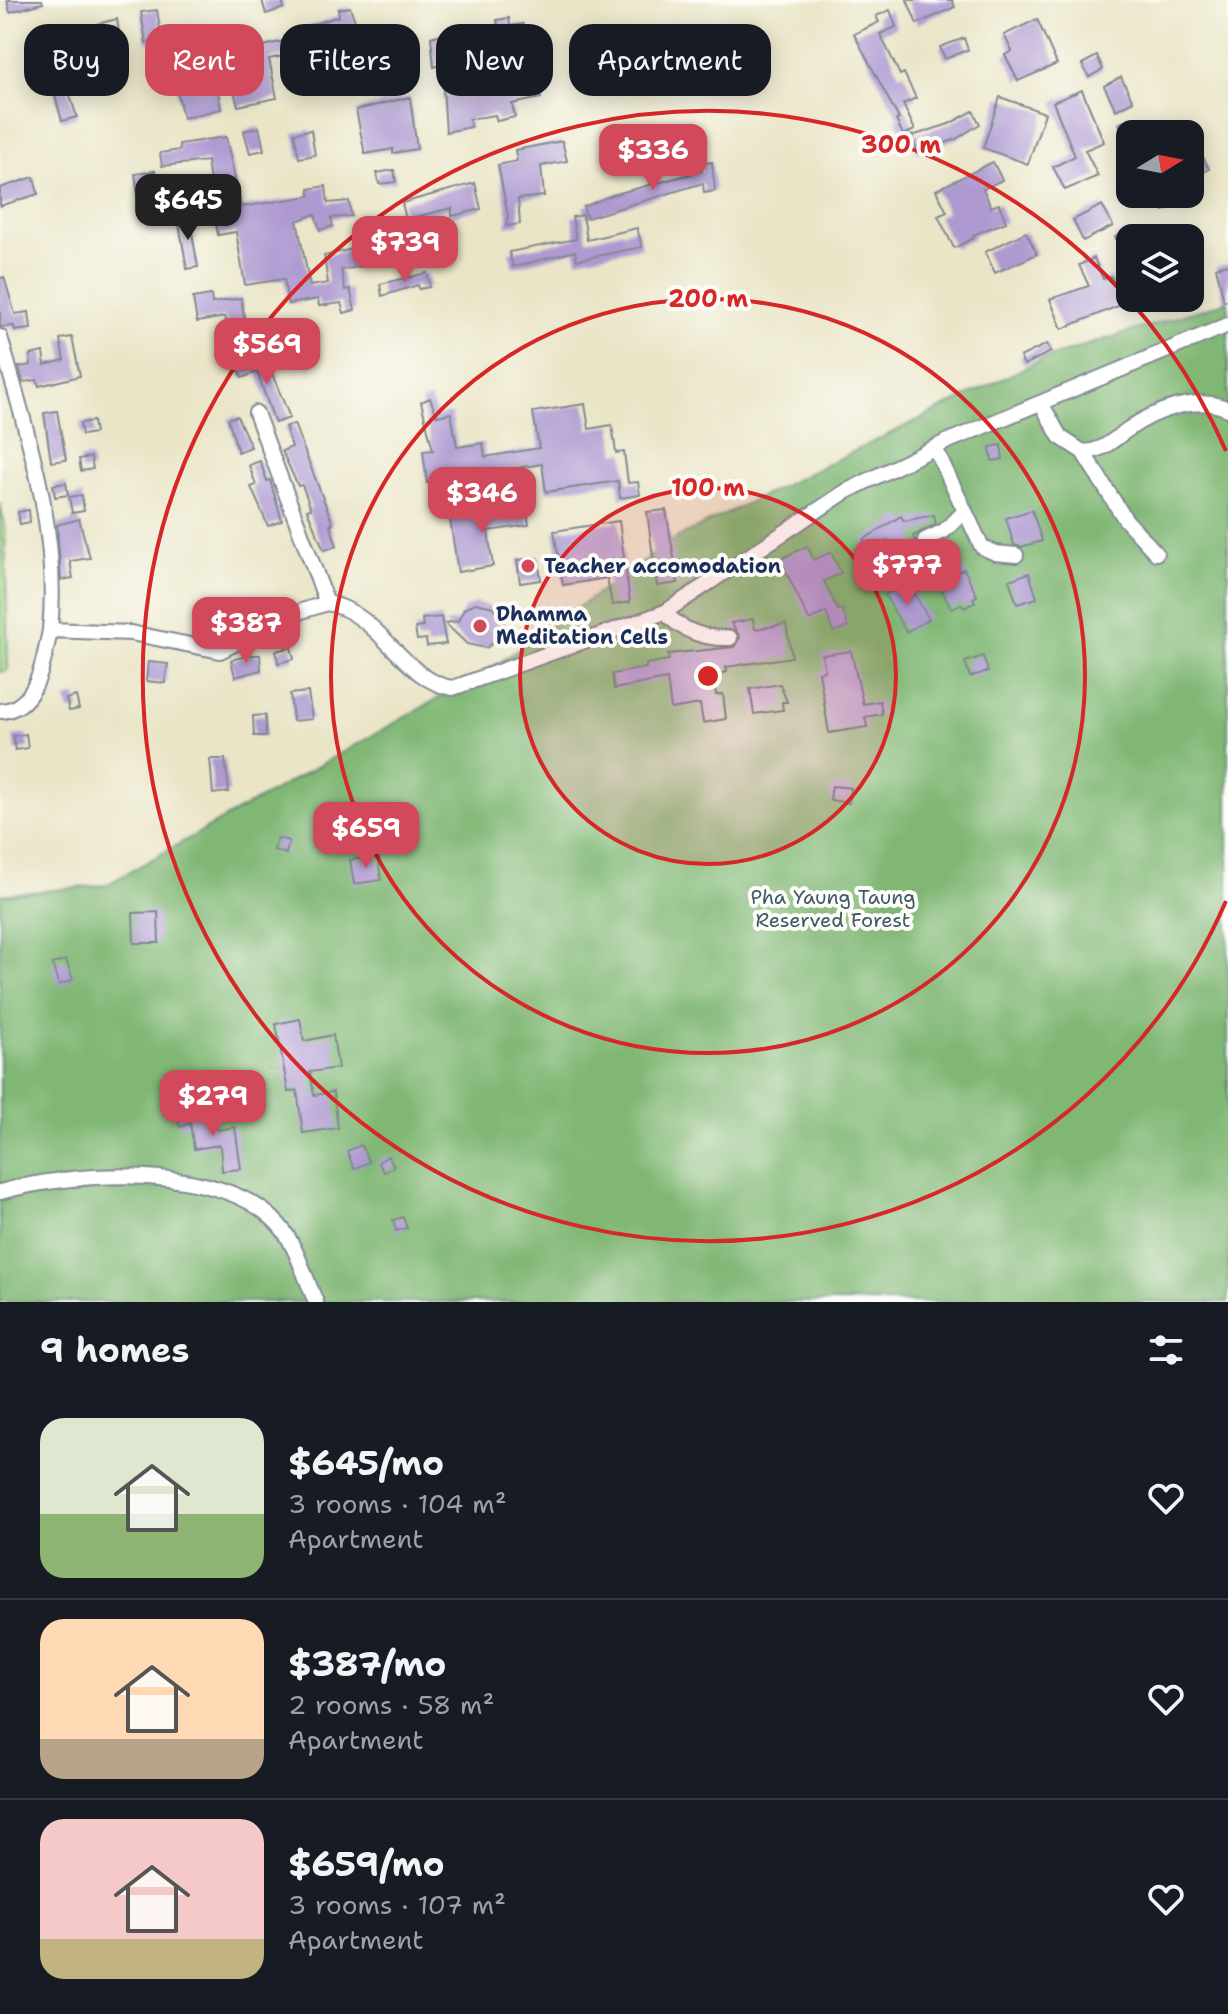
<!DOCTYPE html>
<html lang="en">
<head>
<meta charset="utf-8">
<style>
	body { margin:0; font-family:"Shantell Sans",sans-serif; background:#242831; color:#f1f3f6; height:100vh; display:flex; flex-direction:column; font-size:30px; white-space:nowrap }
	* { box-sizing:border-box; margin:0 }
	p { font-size:26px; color:#9ea1a6 }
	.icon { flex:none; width:44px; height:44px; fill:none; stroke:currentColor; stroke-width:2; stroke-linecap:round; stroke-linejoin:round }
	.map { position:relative; height:1302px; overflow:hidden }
	.panel { display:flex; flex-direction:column; background:#171b24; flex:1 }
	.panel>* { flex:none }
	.hud { position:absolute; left:24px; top:24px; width:800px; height:72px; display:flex; gap:16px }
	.needle { width:52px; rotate:80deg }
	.fabs { position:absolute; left:1116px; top:120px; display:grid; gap:16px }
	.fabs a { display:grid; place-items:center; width:88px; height:88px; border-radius:16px; background:#171b24; box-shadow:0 4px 20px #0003; font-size:40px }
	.price { position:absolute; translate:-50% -68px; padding:0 18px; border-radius:16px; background:#d1495b; color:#fff; font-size:26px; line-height:52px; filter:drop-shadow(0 2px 4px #0008) }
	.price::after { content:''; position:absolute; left:50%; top:48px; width:24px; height:18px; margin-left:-12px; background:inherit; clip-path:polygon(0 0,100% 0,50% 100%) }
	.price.selected { background:#222; color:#fff }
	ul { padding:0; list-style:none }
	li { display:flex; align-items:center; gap:24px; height:200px; padding:0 40px }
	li+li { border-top:2px solid #363941 }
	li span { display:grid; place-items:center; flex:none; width:224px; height:160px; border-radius:24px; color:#555 }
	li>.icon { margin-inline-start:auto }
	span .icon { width:96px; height:96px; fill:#fffc; stroke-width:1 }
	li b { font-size:34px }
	h2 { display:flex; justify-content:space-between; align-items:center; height:96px; padding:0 40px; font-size:34px }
	.pill { padding:0 28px; border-radius:24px; background:#171b24; box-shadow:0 4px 20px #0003; font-size:28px; line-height:72px }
	.pill.selected { background:#d1495b; color:#fff }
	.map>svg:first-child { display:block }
</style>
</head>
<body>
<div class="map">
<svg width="1228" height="1302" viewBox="0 0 1228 1302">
	<rect width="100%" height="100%" fill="#fdfcf7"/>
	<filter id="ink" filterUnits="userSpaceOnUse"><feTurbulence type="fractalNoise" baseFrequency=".0125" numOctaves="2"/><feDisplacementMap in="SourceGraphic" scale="16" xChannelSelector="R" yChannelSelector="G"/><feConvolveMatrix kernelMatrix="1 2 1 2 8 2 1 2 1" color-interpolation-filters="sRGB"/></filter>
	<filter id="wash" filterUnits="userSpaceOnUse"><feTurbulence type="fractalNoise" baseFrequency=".006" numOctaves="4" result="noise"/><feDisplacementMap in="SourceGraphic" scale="32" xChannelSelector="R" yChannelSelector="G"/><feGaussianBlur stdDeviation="1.8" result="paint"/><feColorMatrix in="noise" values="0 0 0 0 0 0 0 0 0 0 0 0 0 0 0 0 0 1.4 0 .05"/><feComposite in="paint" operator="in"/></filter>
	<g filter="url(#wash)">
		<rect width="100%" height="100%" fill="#eae5c7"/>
		<path fill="#a1d687" stroke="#5e8272" stroke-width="2" d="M 0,503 L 5,529 L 8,670 L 0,672 Z"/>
		<path fill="#80b774" stroke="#4e7369" stroke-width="2" d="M 1228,301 L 1228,1302 L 0,1302 L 0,895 L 106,885 L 489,670 L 678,537 L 1043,359 Z"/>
		<g id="blocks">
			<path fill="#ae99d1" d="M 7,0 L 42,0 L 43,3 L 10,12 Z
				M 262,0 L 282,0 L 284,8 L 266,14 Z
				M 907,0 L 952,0 L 955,7 L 917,24 Z
				M 350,7 L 359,32 L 349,35 L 348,28 L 289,47 L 287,36 L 299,34 L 298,29 L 339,16 L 338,9 Z
				M 157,10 L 162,41 L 146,43 L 141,12 Z
				M 890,10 L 896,27 L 880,34 L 900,75 L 904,73 L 916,98 L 903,104 L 915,130 L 903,135 L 896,120 L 899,119 L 854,34 L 879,22 L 876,16 Z
				M 509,18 L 510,26 L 523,24 L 525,37 L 485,39 L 484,27 L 498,25 L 497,20 Z
				M 117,19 L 122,51 L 94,55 L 95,60 L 83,64 L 79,49 L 57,55 L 77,117 L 62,121 L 42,49 L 56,45 L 53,35 Z
				M 1037,19 L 1057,64 L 1018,81 L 1005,55 L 1012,51 L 1004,35 Z
				M 442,34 L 446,49 L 452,48 L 455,61 L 434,67 L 431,37 Z
				M 964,38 L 968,50 L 945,59 L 940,47 Z
				M 261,40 L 263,46 L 284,41 L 288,55 L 269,59 L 277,98 L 238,106 L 226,61 L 213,64 L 221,109 L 183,118 L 171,63 Z
				M 681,48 L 701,48 L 701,69 L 681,69 Z
				M 358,56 L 363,81 L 332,88 L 327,62 Z
				M 1097,56 L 1103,69 L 1089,77 L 1082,64 Z
				M 391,61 L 393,73 L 382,75 L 380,63 Z
				M 1121,77 L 1133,101 L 1116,110 L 1104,86 Z
				M 507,78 L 508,86 L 537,80 L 541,98 L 512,104 L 515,117 L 497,121 L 495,115 L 469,119 L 471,127 L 446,132 L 443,87 L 456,85 L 457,93 L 492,87 L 491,81 Z
				M 1082,90 L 1104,142 L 1085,150 L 1098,176 L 1065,190 L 1053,167 L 1075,156 L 1053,102 Z
				M 410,97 L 417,149 L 393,153 L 393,149 L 365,154 L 356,110 Z
				M 1000,97 L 1045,113 L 1028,164 L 983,148 Z
				M 973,111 L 980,124 L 956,139 L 918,153 L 912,136 L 949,124 Z
				M 1129,118 L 1138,134 L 1124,134 L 1119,124 Z
				M 259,127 L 264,150 L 250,153 L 244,131 Z
				M 311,130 L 315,155 L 299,158 L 294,133 Z
				M 226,137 L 241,207 L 310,196 L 309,189 L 326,186 L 328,203 L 349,201 L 351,216 L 331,218 L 333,226 L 320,230 L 315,214 L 297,221 L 310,286 L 328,283 L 324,256 L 376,243 L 381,263 L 341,270 L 345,290 L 350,289 L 355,310 L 344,313 L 341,303 L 319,306 L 318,299 L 288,304 L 284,279 L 245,285 L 236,232 L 218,235 L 213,206 L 192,209 L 190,200 L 212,196 L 207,161 L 162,166 L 160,153 L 180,150 L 179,144 Z
				M 562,141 L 567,161 L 541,166 L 544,196 L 518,199 L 520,224 L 506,226 L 508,216 L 498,165 L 517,161 L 515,150 Z
				M 1199,149 L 1209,169 L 1190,179 L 1190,154 Z
				M 712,162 L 715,191 L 704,193 L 703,183 L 587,218 L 583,207 L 612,195 L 702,171 L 701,164 Z
				M 993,162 L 1002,180 L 983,189 L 991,207 L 999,204 L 1006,222 L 973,235 L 974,238 L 954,248 L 938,216 L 947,212 L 936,190 Z
				M 394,170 L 396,182 L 379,184 L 377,173 Z
				M 155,171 L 160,204 L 140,207 L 135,174 Z
				M 34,177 L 38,194 L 0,206 L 0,188 Z
				M 475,183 L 481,209 L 452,216 L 452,208 L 406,219 L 402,203 Z
				M 1165,194 L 1203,194 L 1164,211 L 1158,197 Z
				M 1102,205 L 1113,226 L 1083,241 L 1073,220 Z
				M 583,215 L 587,240 L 637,228 L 642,247 L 577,260 L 575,251 L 513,267 L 509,252 L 576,239 L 572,217 Z
				M 189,216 L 198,267 L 187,269 L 178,218 Z
				M 1130,230 L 1130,247 L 1121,251 L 1115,237 Z
				M 1026,232 L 1037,254 L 995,273 L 985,252 Z
				M 1094,258 L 1103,279 L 1111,276 L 1123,304 L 1062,329 L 1050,299 L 1089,286 L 1079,265 Z
				M 1228,264 L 1228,300 L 1224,301 L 1216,267 Z
				M 427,273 L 430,287 L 419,289 L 418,285 L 382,296 L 380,284 Z
				M 4,277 L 15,314 L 29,312 L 31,329 L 15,331 L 14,326 L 0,327 L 0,278 Z
				M 211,295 L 212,303 L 241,298 L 245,322 L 227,325 L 225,317 L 197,322 L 193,298 Z
				M 72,337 L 80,376 L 39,386 L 37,380 L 23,382 L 19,367 L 31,365 L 30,355 L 43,352 L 45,365 L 64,360 L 60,339 Z
				M 1047,344 L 1051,352 L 1024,365 L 1020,357 Z
				M 265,356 L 290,418 L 275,423 L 257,372 L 242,378 L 237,365 Z
				M 430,398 L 437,416 L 451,413 L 457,447 L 483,443 L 485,457 L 539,448 L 533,412 L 585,404 L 589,429 L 612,425 L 616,453 L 624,452 L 628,483 L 638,482 L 640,495 L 620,498 L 618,481 L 546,492 L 542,464 L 427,483 L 423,451 L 433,450 L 421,402 Z
				M 57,411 L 66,460 L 51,462 L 44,413 Z
				M 237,416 L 251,447 L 238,452 L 228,419 Z
				M 93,421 L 95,433 L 82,435 L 80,423 Z
				M 294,424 L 333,524 L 330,525 L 337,546 L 324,550 L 307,510 L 311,509 L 302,485 L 298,486 L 282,451 L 292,447 L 285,427 Z
				M 1001,445 L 1003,459 L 992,461 L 990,447 Z
				M 91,457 L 93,469 L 81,471 L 79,459 Z
				M 260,461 L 267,481 L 270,480 L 282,521 L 268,526 L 251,487 L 256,485 L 249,465 Z
				M 66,483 L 68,495 L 55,497 L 53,485 Z
				M 82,495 L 84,511 L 72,513 L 69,497 Z
				M 526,504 L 529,525 L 488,531 L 493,566 L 458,572 L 450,519 Z
				M 29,510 L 30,522 L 20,524 L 18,512 Z
				M 666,510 L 678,583 L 657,586 L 647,512 Z
				M 1032,510 L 1042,541 L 1021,547 L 1014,545 L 1006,518 Z
				M 934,515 L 936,524 L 913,536 L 916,543 L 896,554 L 888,540 L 871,552 L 863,540 L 901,516 L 904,521 Z
				M 79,519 L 90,558 L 70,561 L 73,578 L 61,580 L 57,525 Z
				M 619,521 L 630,602 L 612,605 L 607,578 L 563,585 L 554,531 Z
				M 807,546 L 814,560 L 831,552 L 841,573 L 824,581 L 838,610 L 842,609 L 848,627 L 833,632 L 826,612 L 809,620 L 780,559 Z
				M 538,558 L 541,580 L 520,583 L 517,560 Z
				M 952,569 L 955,573 L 964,569 L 977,596 L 973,598 L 975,602 L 964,608 L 961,604 L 951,609 L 938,582 L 944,579 L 942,574 Z
				M 1029,573 L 1037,598 L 1017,604 L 1009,580 Z
				M 908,582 L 929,619 L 906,632 L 885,595 Z
				M 475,603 L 494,607 L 504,624 L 501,637 L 486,648 L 467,644 L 445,623 L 458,621 L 464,609 Z
				M 441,617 L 446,644 L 427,646 L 426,639 L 417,640 L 415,628 L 423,627 L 422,619 Z
				M 753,619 L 755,629 L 786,624 L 792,657 L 726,667 L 727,672 L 713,675 L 716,695 L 723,694 L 726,719 L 703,723 L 700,704 L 671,709 L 667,679 L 614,689 L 612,674 L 646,668 L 646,664 L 669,660 L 668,654 L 734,647 L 740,637 L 731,623 Z
				M 291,647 L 294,659 L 278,663 L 276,651 Z
				M 851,651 L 863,704 L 880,701 L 882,714 L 865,717 L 867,727 L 829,733 L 819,672 L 825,671 L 822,655 Z
				M 251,655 L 260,655 L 261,670 L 235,677 L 231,660 Z
				M 983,656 L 988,671 L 970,677 L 965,662 Z
				M 148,662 L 168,664 L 165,683 L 146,681 Z
				M 780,684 L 787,702 L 782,702 L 783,710 L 754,714 L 750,689 Z
				M 308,692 L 312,719 L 293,721 L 290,694 Z
				M 76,696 L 79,709 L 69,711 L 66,699 Z
				M 265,715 L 266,736 L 254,736 L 253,716 Z
				M 26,734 L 28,748 L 15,750 L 13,736 Z
				M 210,759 L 225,759 L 229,792 L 213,794 Z
				M 832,786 L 851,788 L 849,803 L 830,800 Z
				M 277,838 L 289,841 L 286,854 L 274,850 Z
				M 378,856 L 381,880 L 354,884 L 350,860 Z
				M 158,912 L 159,943 L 134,943 L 133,913 Z
				M 66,960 L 73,980 L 59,985 L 52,964 Z
				M 300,1019 L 304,1041 L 333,1035 L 338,1068 L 310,1072 L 314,1095 L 333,1092 L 338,1128 L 303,1133 L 297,1090 L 288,1092 L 276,1024 Z
				M 189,1108 L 193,1119 L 212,1114 L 217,1130 L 235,1127 L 241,1169 L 222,1171 L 220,1145 L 194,1149 L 190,1123 L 180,1127 L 175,1114 Z
				M 361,1145 L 369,1162 L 354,1169 L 347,1151 Z
				M 388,1156 L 394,1166 L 384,1172 L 378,1162 Z
				M 403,1217 L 407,1228 L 396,1231 L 393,1220 Z"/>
		</g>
	</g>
	<g filter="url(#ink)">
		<use href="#blocks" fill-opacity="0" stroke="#828a92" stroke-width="2"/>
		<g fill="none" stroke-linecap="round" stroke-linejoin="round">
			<g stroke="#828a92" stroke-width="18">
				<path id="minor" d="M 0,337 C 27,434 60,529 50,630 L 131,633 L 220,651 L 302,611 L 327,603 C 380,612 404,682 453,688 L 665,612 L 845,492 L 946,442 L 1228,325
					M 1041,403 L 1060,437 L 1083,452 C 1103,451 1112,441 1127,430 C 1154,411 1196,394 1228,409
					M 256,413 L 327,603
					M 935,448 L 982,547 L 995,553 L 1016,555
					M 1083,452 L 1125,519 L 1156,553
					M 925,540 L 944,531 L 965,511
					M 665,612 C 680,631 706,639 730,638
					M 0,711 C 38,710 44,659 50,630
					M 0,1192 C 74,1171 224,1162 279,1225 C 296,1244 305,1278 316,1302"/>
			</g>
			<use href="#minor" stroke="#fff" stroke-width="14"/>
		</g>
	</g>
	<circle cx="708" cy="676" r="188" fill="#d62828" fill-opacity=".12"/>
	<g fill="none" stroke="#d62828" stroke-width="4">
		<circle cx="708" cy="676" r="188"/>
		<circle cx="708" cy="676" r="377"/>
		<path d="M1226 901A565 565 0 1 1 1226 451"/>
	</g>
	<g fill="#d1495b" stroke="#fdfcf7" stroke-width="3">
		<circle cx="528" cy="566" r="8"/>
		<circle cx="480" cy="626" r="8"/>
	</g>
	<g text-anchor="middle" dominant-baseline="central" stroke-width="8" stroke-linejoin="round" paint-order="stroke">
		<g font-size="20" font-weight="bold" fill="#1b2f5e" stroke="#fdfcf7" text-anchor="start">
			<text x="544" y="566">Teacher accomodation</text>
			<text x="496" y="614">Dhamma<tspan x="496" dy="23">Meditation Cells</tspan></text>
		</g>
		<g font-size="20" fill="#3c5968" stroke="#fdfcf7">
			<text x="833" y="897">Pha Yaung Taung<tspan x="833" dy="23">Reserved Forest</tspan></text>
		</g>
	</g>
	<circle cx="708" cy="676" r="12" fill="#d62828" stroke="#fdfcf7" stroke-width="4"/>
	<g font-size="24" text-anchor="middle" font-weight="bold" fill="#d62828" stroke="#fdfcf7" stroke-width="8" stroke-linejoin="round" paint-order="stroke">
		<text x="901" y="153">300 m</text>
		<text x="708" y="307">200 m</text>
		<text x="708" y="496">100 m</text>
	</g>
</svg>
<div class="fabs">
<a><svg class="needle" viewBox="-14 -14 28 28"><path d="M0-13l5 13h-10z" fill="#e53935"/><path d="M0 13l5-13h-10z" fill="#9ea1a6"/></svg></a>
<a><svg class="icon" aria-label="layers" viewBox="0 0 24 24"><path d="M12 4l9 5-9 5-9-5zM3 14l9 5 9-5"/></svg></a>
</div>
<b class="price" style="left:653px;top:192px">$336</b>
<b class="price selected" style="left:188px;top:242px">$645</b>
<b class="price" style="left:405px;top:284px">$739</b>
<b class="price" style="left:267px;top:386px">$569</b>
<b class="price" style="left:482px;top:535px">$346</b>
<b class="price" style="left:907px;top:607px">$777</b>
<b class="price" style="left:246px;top:665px">$387</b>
<b class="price" style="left:366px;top:870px">$659</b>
<b class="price" style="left:213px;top:1138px">$279</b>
<div class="hud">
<a class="pill">Buy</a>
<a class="pill selected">Rent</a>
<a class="pill">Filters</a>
<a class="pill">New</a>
<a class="pill">Apartment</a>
</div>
</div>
<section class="panel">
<h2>9 homes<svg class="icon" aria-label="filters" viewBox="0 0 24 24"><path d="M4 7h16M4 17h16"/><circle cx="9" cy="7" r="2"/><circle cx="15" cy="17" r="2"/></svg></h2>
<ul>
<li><span style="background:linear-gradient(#dfe7d0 60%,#8fb573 0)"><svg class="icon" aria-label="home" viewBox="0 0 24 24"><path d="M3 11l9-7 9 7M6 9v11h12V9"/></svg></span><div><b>$645/mo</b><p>3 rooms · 104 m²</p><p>Apartment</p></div><svg class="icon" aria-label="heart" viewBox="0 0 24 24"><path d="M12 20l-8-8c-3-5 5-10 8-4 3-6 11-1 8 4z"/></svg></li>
<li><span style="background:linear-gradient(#ffd9b3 75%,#b9a48a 0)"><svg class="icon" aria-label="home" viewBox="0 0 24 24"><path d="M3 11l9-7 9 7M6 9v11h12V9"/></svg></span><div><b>$387/mo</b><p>2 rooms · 58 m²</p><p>Apartment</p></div><svg class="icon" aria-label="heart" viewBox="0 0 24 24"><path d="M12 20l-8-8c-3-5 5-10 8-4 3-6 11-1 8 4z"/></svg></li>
<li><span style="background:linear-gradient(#f6c9c9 75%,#c2b280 0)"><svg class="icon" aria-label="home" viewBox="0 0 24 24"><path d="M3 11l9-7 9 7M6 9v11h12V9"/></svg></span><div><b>$659/mo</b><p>3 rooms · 107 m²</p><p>Apartment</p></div><svg class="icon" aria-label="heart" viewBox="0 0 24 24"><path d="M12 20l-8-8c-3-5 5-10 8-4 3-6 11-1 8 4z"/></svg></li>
</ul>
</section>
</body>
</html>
